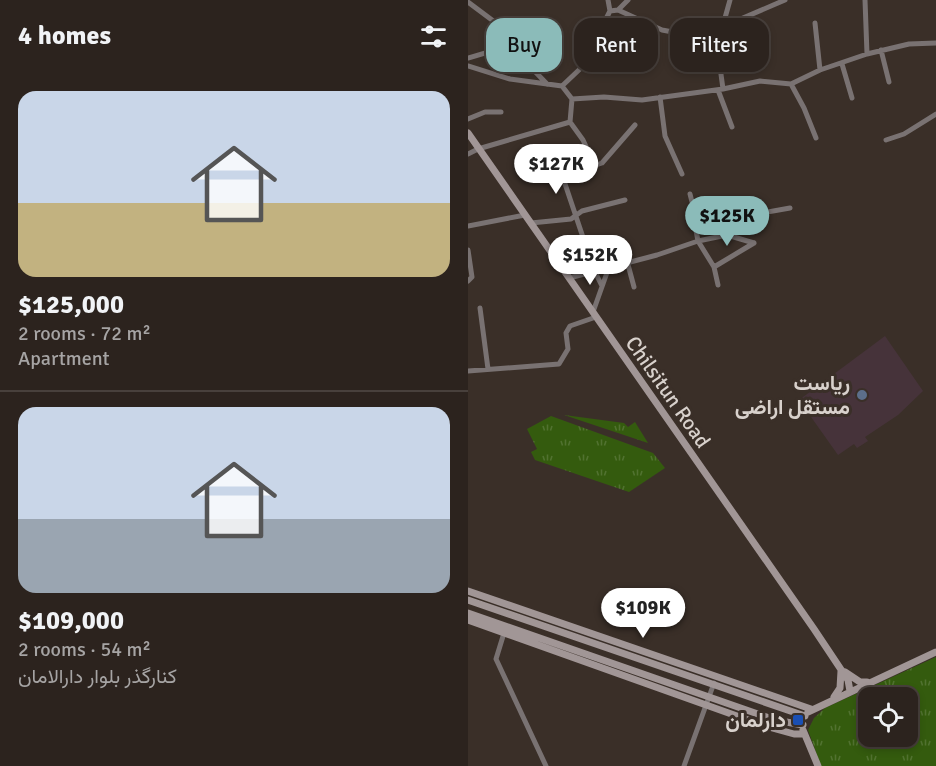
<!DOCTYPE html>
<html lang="en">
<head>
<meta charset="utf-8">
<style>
	body { margin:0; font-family:Signika,Vazirmatn,sans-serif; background:#382f2b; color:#f1f3f6; height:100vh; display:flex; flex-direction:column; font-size:22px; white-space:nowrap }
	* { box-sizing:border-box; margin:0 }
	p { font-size:20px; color:#a6a4a4 }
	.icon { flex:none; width:33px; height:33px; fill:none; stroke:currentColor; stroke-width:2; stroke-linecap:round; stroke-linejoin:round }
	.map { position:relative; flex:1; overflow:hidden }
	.panel { display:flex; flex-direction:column; background:#2c231e; width:468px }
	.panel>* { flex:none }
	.hud { position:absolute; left:18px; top:18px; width:360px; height:54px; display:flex; gap:12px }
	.buttons { position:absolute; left:390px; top:687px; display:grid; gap:12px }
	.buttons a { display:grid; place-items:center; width:60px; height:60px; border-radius:12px; background:#2c231e; box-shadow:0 3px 9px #0003,0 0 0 2px #48403c; font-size:30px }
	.price { position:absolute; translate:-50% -51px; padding:0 14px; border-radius:21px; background:#fff; color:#222; font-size:20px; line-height:39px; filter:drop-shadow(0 2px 3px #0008) }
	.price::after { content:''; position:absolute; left:50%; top:36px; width:18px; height:14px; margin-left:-9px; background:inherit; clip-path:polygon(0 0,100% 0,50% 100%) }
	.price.selected { background:#8bbbb9; color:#111 }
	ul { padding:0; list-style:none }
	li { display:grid; align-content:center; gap:12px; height:318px; padding:0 18px }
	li+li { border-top:2px solid #48403c }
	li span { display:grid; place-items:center; height:186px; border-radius:18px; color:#555 }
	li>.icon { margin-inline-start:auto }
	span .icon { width:108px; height:108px; fill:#fffc; stroke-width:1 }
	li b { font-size:26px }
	h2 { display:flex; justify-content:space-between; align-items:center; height:72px; padding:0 18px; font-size:26px }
	.pill { padding:0 21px; border-radius:18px; background:#2c231e; box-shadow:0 3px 9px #0003,0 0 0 2px #48403c; font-size:21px; line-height:54px }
	.pill.selected { background:#8bbbb9; color:#111 }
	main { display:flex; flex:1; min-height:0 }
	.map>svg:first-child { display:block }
</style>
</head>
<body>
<main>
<section class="panel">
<h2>4 homes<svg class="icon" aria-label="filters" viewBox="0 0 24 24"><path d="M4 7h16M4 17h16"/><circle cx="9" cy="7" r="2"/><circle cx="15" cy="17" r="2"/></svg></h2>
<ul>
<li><span style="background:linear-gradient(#c9d6e8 60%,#c2b280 0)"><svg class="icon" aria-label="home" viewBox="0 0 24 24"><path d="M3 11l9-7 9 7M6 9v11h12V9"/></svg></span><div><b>$125,000</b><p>2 rooms · 72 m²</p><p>Apartment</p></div></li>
<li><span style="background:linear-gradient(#c9d6e8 60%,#9aa5b1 0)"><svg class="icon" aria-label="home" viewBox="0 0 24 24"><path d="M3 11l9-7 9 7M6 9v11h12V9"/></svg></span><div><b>$109,000</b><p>2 rooms · 54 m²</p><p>کنارگذر بلوار دارالامان</p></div></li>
</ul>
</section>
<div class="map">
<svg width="468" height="766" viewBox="0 0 468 766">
	<defs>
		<pattern id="park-tufts" width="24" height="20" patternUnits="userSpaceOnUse" patternTransform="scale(1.5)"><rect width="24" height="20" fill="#345b0e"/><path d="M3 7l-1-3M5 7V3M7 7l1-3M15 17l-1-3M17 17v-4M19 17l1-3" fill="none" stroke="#517230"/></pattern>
	</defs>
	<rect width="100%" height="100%" fill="#3a2f28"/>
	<path fill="#46333a" d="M 417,336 L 455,391 L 430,415 L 397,437 L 400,441 L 389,448 L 386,444 L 370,455 L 331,400 Z"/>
	<path fill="url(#park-tufts)" fill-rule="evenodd" d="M 96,415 L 156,423 L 160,427 L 167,422 L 180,443 Z
		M 83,416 L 185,453 L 197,468 L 161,492 L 67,460 L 63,452 L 69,449 L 59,429 Z
		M 468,657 L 468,766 L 353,766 L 340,730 L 346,718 L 357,708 ZM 400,698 L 440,698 L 440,736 L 400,736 Z"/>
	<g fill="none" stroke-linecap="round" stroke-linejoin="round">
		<path stroke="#797272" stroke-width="5" d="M 140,0 L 142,11
			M 397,0 L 399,54
			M 0,2 L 36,29 L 55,59 L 79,84
			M 150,10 L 194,30 L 210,33 L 247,30
			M 347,23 L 352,70
			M 255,25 L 262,0
			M 413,50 L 421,82
			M 0,58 L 44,45
			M 374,64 L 384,98
			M 0,66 L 42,79 L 94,86 L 104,99 L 102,122 L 115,140 L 127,166
			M 323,84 L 336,108 L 348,138
			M 94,86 L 113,68 L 142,11 L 150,10 L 160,0
			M 255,89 L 247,30 L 317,0
			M 250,90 L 264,127
			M 192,97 L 197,136 L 214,174
			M 104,99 L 136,97 L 174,100 L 255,89 L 292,81 L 323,84 L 352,70 L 399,54 L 441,44 L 468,43
			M 0,119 L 17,112 L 33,112
			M 418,140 L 436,134 L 468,114
			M 0,154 L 10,149 L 102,122
			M 91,166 L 126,270 L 134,286
			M 73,172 L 107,161 L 113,170 L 134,163 L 167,125
			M 222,194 L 229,222
			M 63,223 L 103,219 L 114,211 L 157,200
			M 0,226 L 57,215
			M 286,243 L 259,235 L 230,241 L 227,225 L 236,217 L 260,219 L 322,208
			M 0,250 L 4,277 L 0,281
			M 159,261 L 166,287
			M 246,267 L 286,243
			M 101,278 L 189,255 L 230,241 L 246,267 L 250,285
			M 12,308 L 20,369
			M 125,312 L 141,267
			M 0,371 L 91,364 L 100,349 L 98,333 L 102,326 L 128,317
			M 36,633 L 28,659 L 78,766
			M 216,766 L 246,683"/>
		<path stroke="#a19696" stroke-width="7" d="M 0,133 L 346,629 L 380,680 L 382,691
			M 0,591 L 343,709
			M 0,600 L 337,716
			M 0,613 L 307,720 L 335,725
			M 0,620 L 297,726 L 326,734 L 335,734
			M 377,672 L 392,682 L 399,682
			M 366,697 L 372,688 L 373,671
			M 340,712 L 468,652
			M 335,730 L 350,766"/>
	</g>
	<circle fill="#5c6f8a" stroke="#3a2f28" stroke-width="2" cx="394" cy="395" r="6"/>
	<rect fill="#1a4fb4" stroke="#3a2f28" stroke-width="2" x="324" y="714" width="12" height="12" rx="3"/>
	<g text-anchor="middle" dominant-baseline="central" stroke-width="6" stroke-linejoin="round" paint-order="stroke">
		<g font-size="21" font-weight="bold" fill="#d8d1cc" stroke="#3a2f28" text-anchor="end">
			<text x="382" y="383">ریاست<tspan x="382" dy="24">مستقل اراضی</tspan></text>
			<text x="318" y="720">دارلمان</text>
		</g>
		<g font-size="21" fill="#d8d1cc" stroke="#3a2f28">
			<text transform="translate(200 392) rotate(55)">Chilsitun Road</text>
		</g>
	</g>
</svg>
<div class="buttons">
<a><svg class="icon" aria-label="locate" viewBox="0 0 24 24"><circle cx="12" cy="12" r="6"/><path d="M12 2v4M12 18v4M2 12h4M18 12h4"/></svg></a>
</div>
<b class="price" style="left:88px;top:195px">$127K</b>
<b class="price selected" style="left:259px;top:247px">$125K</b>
<b class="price" style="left:122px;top:286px">$152K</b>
<b class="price" style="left:175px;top:639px">$109K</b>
<div class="hud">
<a class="pill selected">Buy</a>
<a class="pill">Rent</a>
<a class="pill">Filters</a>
</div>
</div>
</main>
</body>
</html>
